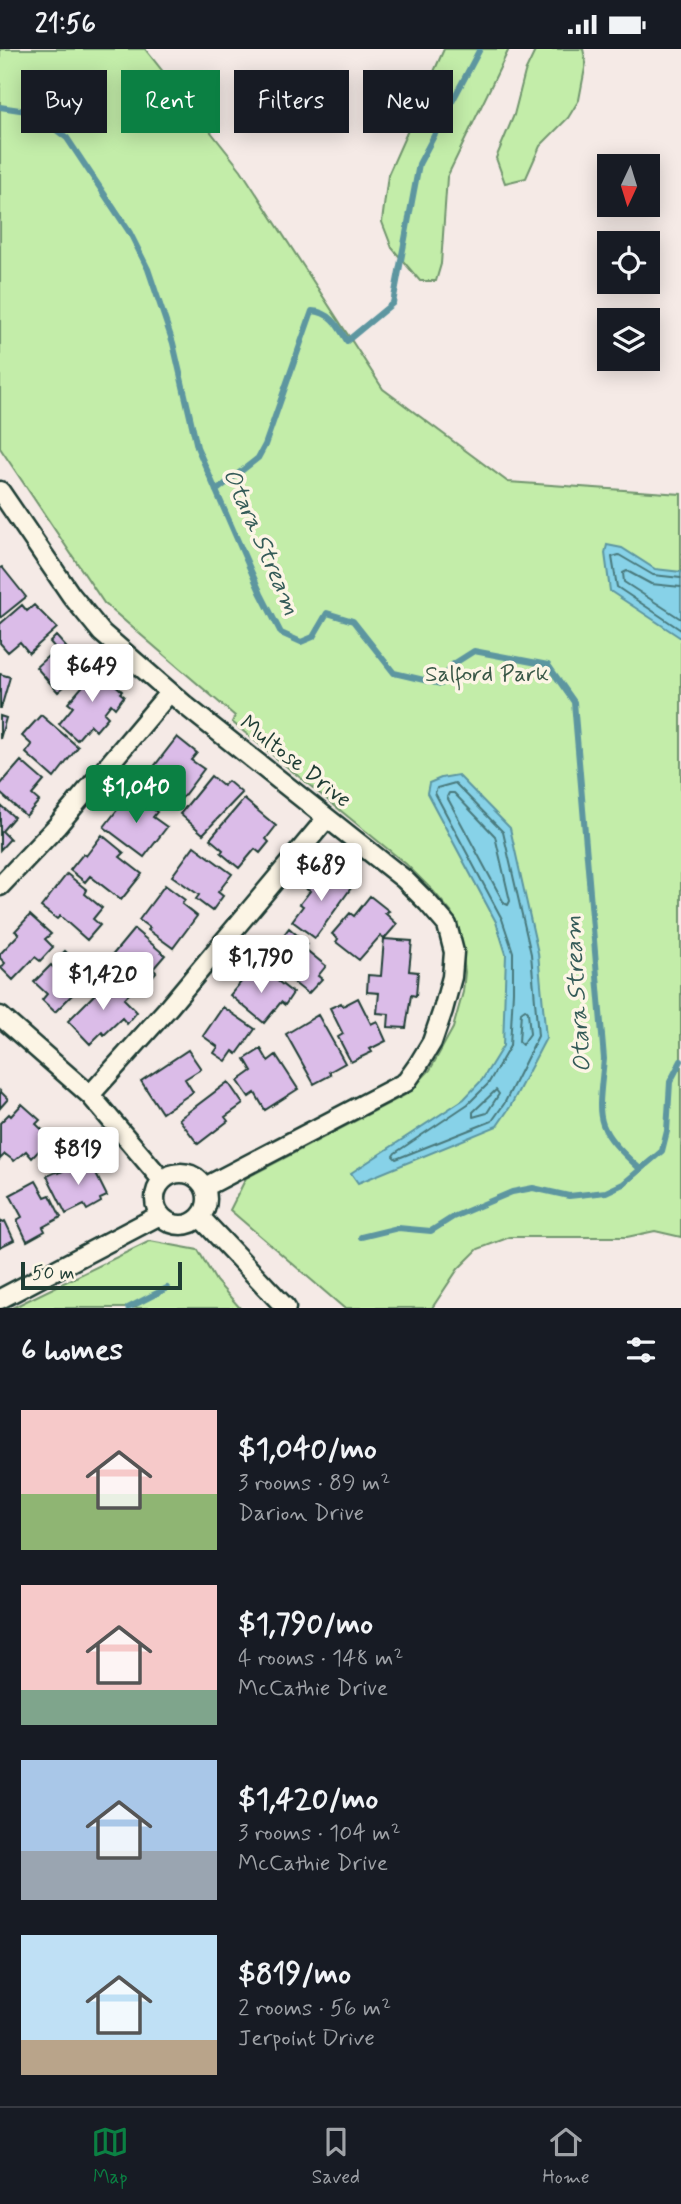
<!DOCTYPE html>
<html lang="en">
<head>
<meta charset="utf-8">
<style>
	body { margin:0; font-family:Mynerve,sans-serif; background:#242831; color:#f1f3f6; height:100vh; display:flex; flex-direction:column; font-size:26px; white-space:nowrap }
	* { box-sizing:border-box; margin:0 }
	p { font-size:23px; color:#9ea1a6 }
	.icon { flex:none; width:38px; height:38px; fill:none; stroke:currentColor; stroke-width:2; stroke-linecap:round; stroke-linejoin:round }
	.map { position:relative; height:1259px; overflow:hidden }
	.sheet { display:flex; flex-direction:column; background:#171b24; flex:1 }
	.sheet>* { flex:none }
	.hud { position:absolute; left:21px; top:21px; width:640px; height:63px; display:flex; gap:14px }
	.needle { width:46px; rotate:184deg }
	.tools { position:absolute; left:597px; top:105px; display:grid; gap:14px }
	.tools a { display:grid; place-items:center; width:63px; height:63px; border-radius:0px; background:#171b24; box-shadow:0 4px 18px #0003; font-size:35px }
	.scale { position:absolute; left:21px; bottom:18px; width:161px; box-sizing:border-box; padding-left:7px; border:4px solid #1f3d34; border-top:0; font-size:19px; line-height:24px; white-space:nowrap; color:#1f3d34; -webkit-text-stroke:5px #fcf5e5; paint-order:stroke }
	.price { position:absolute; translate:-50% -60px; padding:0 16px; border-radius:7px; background:#fff; color:#222; font-size:23px; line-height:46px; filter:drop-shadow(0 2px 4px #0008) }
	.price::after { content:''; position:absolute; left:50%; top:42px; width:21px; height:16px; margin-left:-10px; background:inherit; clip-path:polygon(0 0,100% 0,50% 100%) }
	.price.current { background:#0b8043; color:#fff }
	ul { padding:0; list-style:none }
	li { display:flex; align-items:center; gap:21px; height:175px; padding:0 21px }
	li span { display:grid; place-items:center; flex:none; width:196px; height:140px; border-radius:0px; color:#555 }
	li>.icon { margin-inline-start:auto }
	span .icon { width:84px; height:84px; fill:#fffc; stroke-width:1 }
	li b { font-size:30px }
	h2 { display:flex; justify-content:space-between; align-items:center; height:84px; padding:0 21px; font-size:30px }
	.tag { padding:0 24px; border-radius:0px; background:#171b24; box-shadow:0 4px 18px #0003; font-size:24px; line-height:63px }
	.tag.current { background:#0b8043; color:#fff }
	.status { display:flex; justify-content:space-between; align-items:center; height:49px; padding:0 35px; background:#171b24; direction:ltr }
	.status svg { height:19px; fill:currentColor }
	.dock { display:flex; justify-content:space-around; align-items:center; height:98px; border-top:2px solid #363941; background:#171b24; font-size:19px; color:#9ea1a6 }
	.dock a { display:grid; justify-items:center; gap:4px }
	.dock .current { color:#0b8043 }
	.map>svg:first-child { display:block }
</style>
</head>
<body>
<div class="status"><b>21:56</b><svg viewBox="0 0 49 12"><path d="M0 12V9h3v3zM5 12V6h3v6zM10 12V3h3v9zM15 12V0h3v12zM26 1h20v11H26zM47 4h2v5h-2z"/></svg></div>
<div class="map">
<svg width="681" height="1259" viewBox="0 0 681 1259">
	<rect width="100%" height="100%" fill="#f5eae6"/>
	<filter id="ink" filterUnits="userSpaceOnUse"><feTurbulence type="fractalNoise" baseFrequency=".0143" numOctaves="2"/><feDisplacementMap in="SourceGraphic" scale="14" xChannelSelector="R" yChannelSelector="G"/><feConvolveMatrix kernelMatrix="1 2 1 2 8 2 1 2 1" color-interpolation-filters="sRGB"/></filter>
	<g filter="url(#ink)">
		<path fill="#c3eda9" stroke="#71956e" stroke-width="2" d="M 0,0 L 145,0 L 241,121 L 383,340 L 508,433 L 681,445 L 681,1188 L 655,1182 L 627,1188 L 510,1188 L 478,1200 L 458,1220 L 432,1259 L 344,1259 L 230,1161 L 246,1129 L 407,1045 L 430,1021 L 453,979 L 463,943 L 465,923 L 459,880 L 451,863 L 434,843 L 406,815 L 232,673 L 235,667 L 104,554 L 0,399 Z
			M 444,0 L 509,0 L 447,128 L 441,215 L 436,232 L 420,232 L 392,199 L 382,173 L 388,126 Z
			M 536,0 L 583,0 L 586,14 L 579,51 L 568,69 L 540,97 L 526,129 L 505,134 L 496,109 L 514,66 L 525,23 Z
			M 150,1192 L 198,1201 L 216,1232 L 240,1259 L 12,1259 Z"/>
		<path fill="#87d2e8" stroke="#5d96a0" stroke-width="2" d="M 607,496 L 622,499 L 655,520 L 681,523 L 681,589 L 610,542 L 605,504 Z
			M 458,726 L 510,779 L 538,904 L 546,989 L 510,1058 L 497,1077 L 358,1134 L 351,1124 L 464,1050 L 482,1031 L 503,997 L 506,905 L 496,873 L 427,744 L 429,734 L 441,729 Z"/>
		<g fill="none" stroke-linecap="round" stroke-linejoin="round">
			<path stroke="#49797c" stroke-width="2" d="M 681,529 L 653,526 L 619,506 L 612,508 L 617,538 L 681,581
				M 681,538 L 651,535 L 627,522 L 623,524 L 624,533 L 681,570
				M 455,734 L 503,783 L 531,905 L 538,987 L 504,1055 L 492,1072 L 396,1110 L 393,1107 L 395,1104 L 468,1055 L 488,1035 L 510,997 L 513,942 L 513,903 L 502,870 L 435,744 L 437,739 Z
				M 449,744 L 454,744 L 495,787 L 510,852 L 508,856 L 504,854 L 447,748 Z
				M 525,960 L 528,963 L 530,985 L 522,996 L 519,993 L 521,963 Z
				M 496,1041 L 499,1045 L 487,1064 L 473,1068 L 473,1063 Z"/>
			<path stroke="#5d96a0" stroke-width="6" d="M 0,58 L 33,63 L 67,89 L 130,184 L 148,220 L 173,294 L 197,398 L 261,545 L 281,584 L 301,593 L 313,588 L 327,564 L 353,572 L 394,624 L 441,635 L 452,616 L 474,602 L 548,616 L 574,653 L 604,1010 C 598,1072 592,1076 640,1120
				M 216,442 L 258,409 L 265,396 L 312,262 C 331,263 338,277 347,292 L 393,254 L 419,115 L 480,0
				M 361,1188 L 398,1179 L 431,1182 L 453,1168 L 512,1143 L 533,1139 L 569,1147 L 606,1143 L 623,1135 L 662,1102 L 667,1082 L 670,1033 L 681,1012
				M 128,1259 L 167,1239"/>
		</g>
		<path fill="#dbbce8" stroke="#1f3d34" stroke-width="2" d="M 2,518 L 26,548 L 0,569 L 0,519 Z
			M 22,556 L 27,562 L 34,556 L 57,579 L 29,604 L 20,593 L 8,603 L 0,594 L 0,575 Z
			M 56,587 L 73,606 L 76,603 L 88,616 L 58,643 L 36,618 L 56,600 L 50,593 Z
			M 94,615 L 112,630 L 111,632 L 122,642 L 120,644 L 124,647 L 115,659 L 111,655 L 104,664 L 108,668 L 96,682 L 90,676 L 77,691 L 59,675 L 73,658 L 68,654 L 94,624 L 89,621 Z
			M 0,625 L 10,628 L 1,659 L 0,659 Z
			M 41,666 L 78,698 L 54,729 L 26,704 L 32,696 L 22,687 Z
			M 0,667 L 6,669 L 0,690 Z
			M 177,688 L 197,704 L 191,711 L 204,720 L 182,749 L 170,739 L 155,758 L 135,742 Z
			M 21,712 L 44,732 L 32,746 L 39,752 L 26,767 L 0,744 L 0,736 Z
			M 211,727 L 223,737 L 228,732 L 242,744 L 203,785 L 180,765 Z
			M 130,744 L 157,763 L 153,768 L 167,778 L 144,808 L 104,778 Z
			M 244,750 L 276,777 L 266,790 L 269,793 L 260,804 L 255,800 L 239,819 L 221,804 L 223,801 L 210,790 Z
			M 0,756 L 14,768 L 2,782 L 10,790 L 0,801 Z
			M 102,786 L 124,804 L 120,808 L 142,825 L 121,851 L 90,827 L 85,833 L 70,821 L 83,805 L 86,807 Z
			M 194,797 L 232,825 L 218,843 L 223,847 L 212,862 L 196,850 L 199,846 L 172,827 Z
			M 327,822 L 351,839 L 315,889 L 292,872 L 303,857 L 300,855 L 310,842 L 306,840 L 316,826 L 321,830 Z
			M 67,825 L 87,841 L 85,845 L 102,859 L 93,870 L 100,876 L 87,891 L 60,867 L 57,870 L 41,858 Z
			M 165,836 L 185,851 L 182,855 L 197,867 L 173,899 L 148,881 L 150,879 L 139,871 Z
			M 370,847 L 389,862 L 385,864 L 397,875 L 384,890 L 380,887 L 359,911 L 336,893 L 338,890 L 332,885 L 350,864 L 354,867 Z
			M 30,866 L 51,885 L 45,890 L 53,898 L 40,912 L 35,908 L 13,931 L 1,919 L 5,914 L 0,909 L 0,905 L 19,885 L 15,882 Z
			M 289,879 L 307,895 L 304,899 L 326,917 L 318,927 L 322,930 L 308,945 L 272,916 L 269,919 L 255,907 L 273,887 L 279,892 Z
			M 134,880 L 165,906 L 153,920 L 156,923 L 144,938 L 110,909 Z
			M 384,890 L 412,892 L 409,922 L 418,923 L 416,947 L 411,946 L 406,979 L 388,978 L 389,965 L 377,964 L 379,944 L 367,943 L 368,926 L 381,927 Z
			M 65,902 L 91,927 L 55,963 L 42,951 L 47,945 L 34,933 L 51,916 L 56,921 L 63,913 L 58,909 Z
			M 261,919 L 293,944 L 285,956 L 281,953 L 264,974 L 230,946 L 247,926 L 252,930 Z
			M 112,928 L 129,945 L 124,950 L 137,963 L 127,975 L 122,969 L 104,986 L 102,983 L 90,995 L 68,972 Z
			M 358,949 L 371,975 L 377,972 L 386,992 L 370,1000 L 372,1003 L 351,1013 L 338,988 L 343,985 L 330,959 L 341,954 L 343,957 Z
			M 223,958 L 255,980 L 237,1005 L 233,1002 L 226,1012 L 214,1004 L 218,998 L 203,987 Z
			M 318,966 L 345,1014 L 329,1023 L 331,1026 L 314,1035 L 286,985 Z
			M 261,1000 L 268,1012 L 276,1006 L 298,1040 L 265,1061 L 255,1044 L 249,1048 L 238,1032 L 252,1022 L 245,1010 Z
			M 188,1001 L 201,1020 L 185,1030 L 193,1043 L 162,1064 L 141,1032 Z
			M 228,1033 L 243,1055 L 225,1068 L 228,1072 L 198,1095 L 179,1070 Z
			M 0,1042 L 8,1050 L 0,1059 Z
			M 22,1055 L 40,1071 L 36,1075 L 51,1089 L 32,1109 L 26,1102 L 14,1112 L 5,1105 L 0,1110 L 0,1074 L 9,1065 L 11,1067 Z
			M 88,1109 L 107,1147 L 100,1150 L 101,1153 L 87,1161 L 84,1156 L 66,1165 L 47,1127 L 58,1122 L 59,1124 Z
			M 36,1132 L 45,1148 L 50,1146 L 61,1168 L 43,1178 L 45,1182 L 27,1192 L 17,1171 L 22,1168 L 10,1146 Z
			M 0,1171 L 1,1174 L 5,1172 L 14,1191 L 0,1198 Z"/>
		<g fill="none" stroke-linecap="round" stroke-linejoin="round">
			<g stroke="#1f3d34" stroke-width="23">
				<path id="minor" d="M 0,442 L 71,546 L 102,584 L 186,657 L 404,830 L 428,854 L 447,876 L 454,903 L 452,928 L 443,961 L 432,993 L 418,1016 L 406,1033 L 205,1138
					M 0,837 L 57,777 L 169,644
					M 0,967 L 90,1046 L 162,1131
					M 90,1046 L 169,958 L 327,769
					M155 1150a26 26 0 1 1 52 0a26 26 0 1 1-52 0Z
					M 200,1168 L 286,1259
					M 0,1250 L 160,1166"/>
			</g>
			<use href="#minor" stroke="#fcf5e5" stroke-width="18"/>
		</g>
	</g>
	<g text-anchor="middle" dominant-baseline="central" stroke-width="7" stroke-linejoin="round" paint-order="stroke">
		<g font-size="23" fill="#385746" stroke="#fcf5e5">
			<text x="487" y="626">Salford Park</text>
		</g>
		<g font-size="23" fill="#1f3d34" stroke="#fcf5e5">
			<text transform="translate(295 713) rotate(38)">Multose Drive</text>
		</g>
		<g font-size="24" font-style="italic" fill="#345b58" stroke="#fcf5e5">
			<text transform="translate(261 493) rotate(66)">Otara Stream</text>
			<text transform="translate(578 945) rotate(-94)">Otara Stream</text>
		</g>
	</g>
</svg>
<div class="tools">
<a><svg class="needle" viewBox="-14 -14 28 28"><path d="M0-13l5 13h-10z" fill="#e53935"/><path d="M0 13l5-13h-10z" fill="#9ea1a6"/></svg></a>
<a><svg class="icon" aria-label="locate" viewBox="0 0 24 24"><circle cx="12" cy="12" r="6"/><path d="M12 2v4M12 18v4M2 12h4M18 12h4"/></svg></a>
<a><svg class="icon" aria-label="layers" viewBox="0 0 24 24"><path d="M12 4l9 5-9 5-9-5zM3 14l9 5 9-5"/></svg></a>
</div>
<div class="scale">50 m</div>
<b class="price" style="left:92px;top:655px">$649</b>
<b class="price current" style="left:136px;top:776px">$1,040</b>
<b class="price" style="left:321px;top:854px">$689</b>
<b class="price" style="left:261px;top:946px">$1,790</b>
<b class="price" style="left:103px;top:963px">$1,420</b>
<b class="price" style="left:78px;top:1138px">$819</b>
<div class="hud">
<a class="tag">Buy</a>
<a class="tag current">Rent</a>
<a class="tag">Filters</a>
<a class="tag">New</a>
</div>
</div>
<section class="sheet">
<h2>6 homes<svg class="icon" aria-label="filters" viewBox="0 0 24 24"><path d="M4 7h16M4 17h16"/><circle cx="9" cy="7" r="2"/><circle cx="15" cy="17" r="2"/></svg></h2>
<ul>
<li><span style="background:linear-gradient(#f6c9c9 60%,#8fb573 0)"><svg class="icon" aria-label="home" viewBox="0 0 24 24"><path d="M3 11l9-7 9 7M6 9v11h12V9"/></svg></span><div><b>$1,040/mo</b><p>3 rooms · 89 m²</p><p>Darion Drive</p></div></li>
<li><span style="background:linear-gradient(#f6c9c9 75%,#7fa58c 0)"><svg class="icon" aria-label="home" viewBox="0 0 24 24"><path d="M3 11l9-7 9 7M6 9v11h12V9"/></svg></span><div><b>$1,790/mo</b><p>4 rooms · 148 m²</p><p>McCathie Drive</p></div></li>
<li><span style="background:linear-gradient(#a9c7e8 65%,#9aa5b1 0)"><svg class="icon" aria-label="home" viewBox="0 0 24 24"><path d="M3 11l9-7 9 7M6 9v11h12V9"/></svg></span><div><b>$1,420/mo</b><p>3 rooms · 104 m²</p><p>McCathie Drive</p></div></li>
<li><span style="background:linear-gradient(#bfe0f5 75%,#b9a48a 0)"><svg class="icon" aria-label="home" viewBox="0 0 24 24"><path d="M3 11l9-7 9 7M6 9v11h12V9"/></svg></span><div><b>$819/mo</b><p>2 rooms · 56 m²</p><p>Jerpoint Drive</p></div></li>
</ul>
</section>
<nav class="dock">
<a class="current"><svg class="icon" aria-label="map" viewBox="0 0 24 24"><path d="M3 6l6-2 6 2 6-2v14l-6 2-6-2-6 2zM9 4v14M15 6v14"/></svg>Map</a>
<a><svg class="icon" aria-label="saved" viewBox="0 0 24 24"><path d="M7 4h10v16l-5-4-5 4z"/></svg>Saved</a>
<a><svg class="icon" aria-label="home" viewBox="0 0 24 24"><path d="M3 11l9-7 9 7M6 9v11h12V9"/></svg>Home</a>
</nav>
</body>
</html>
